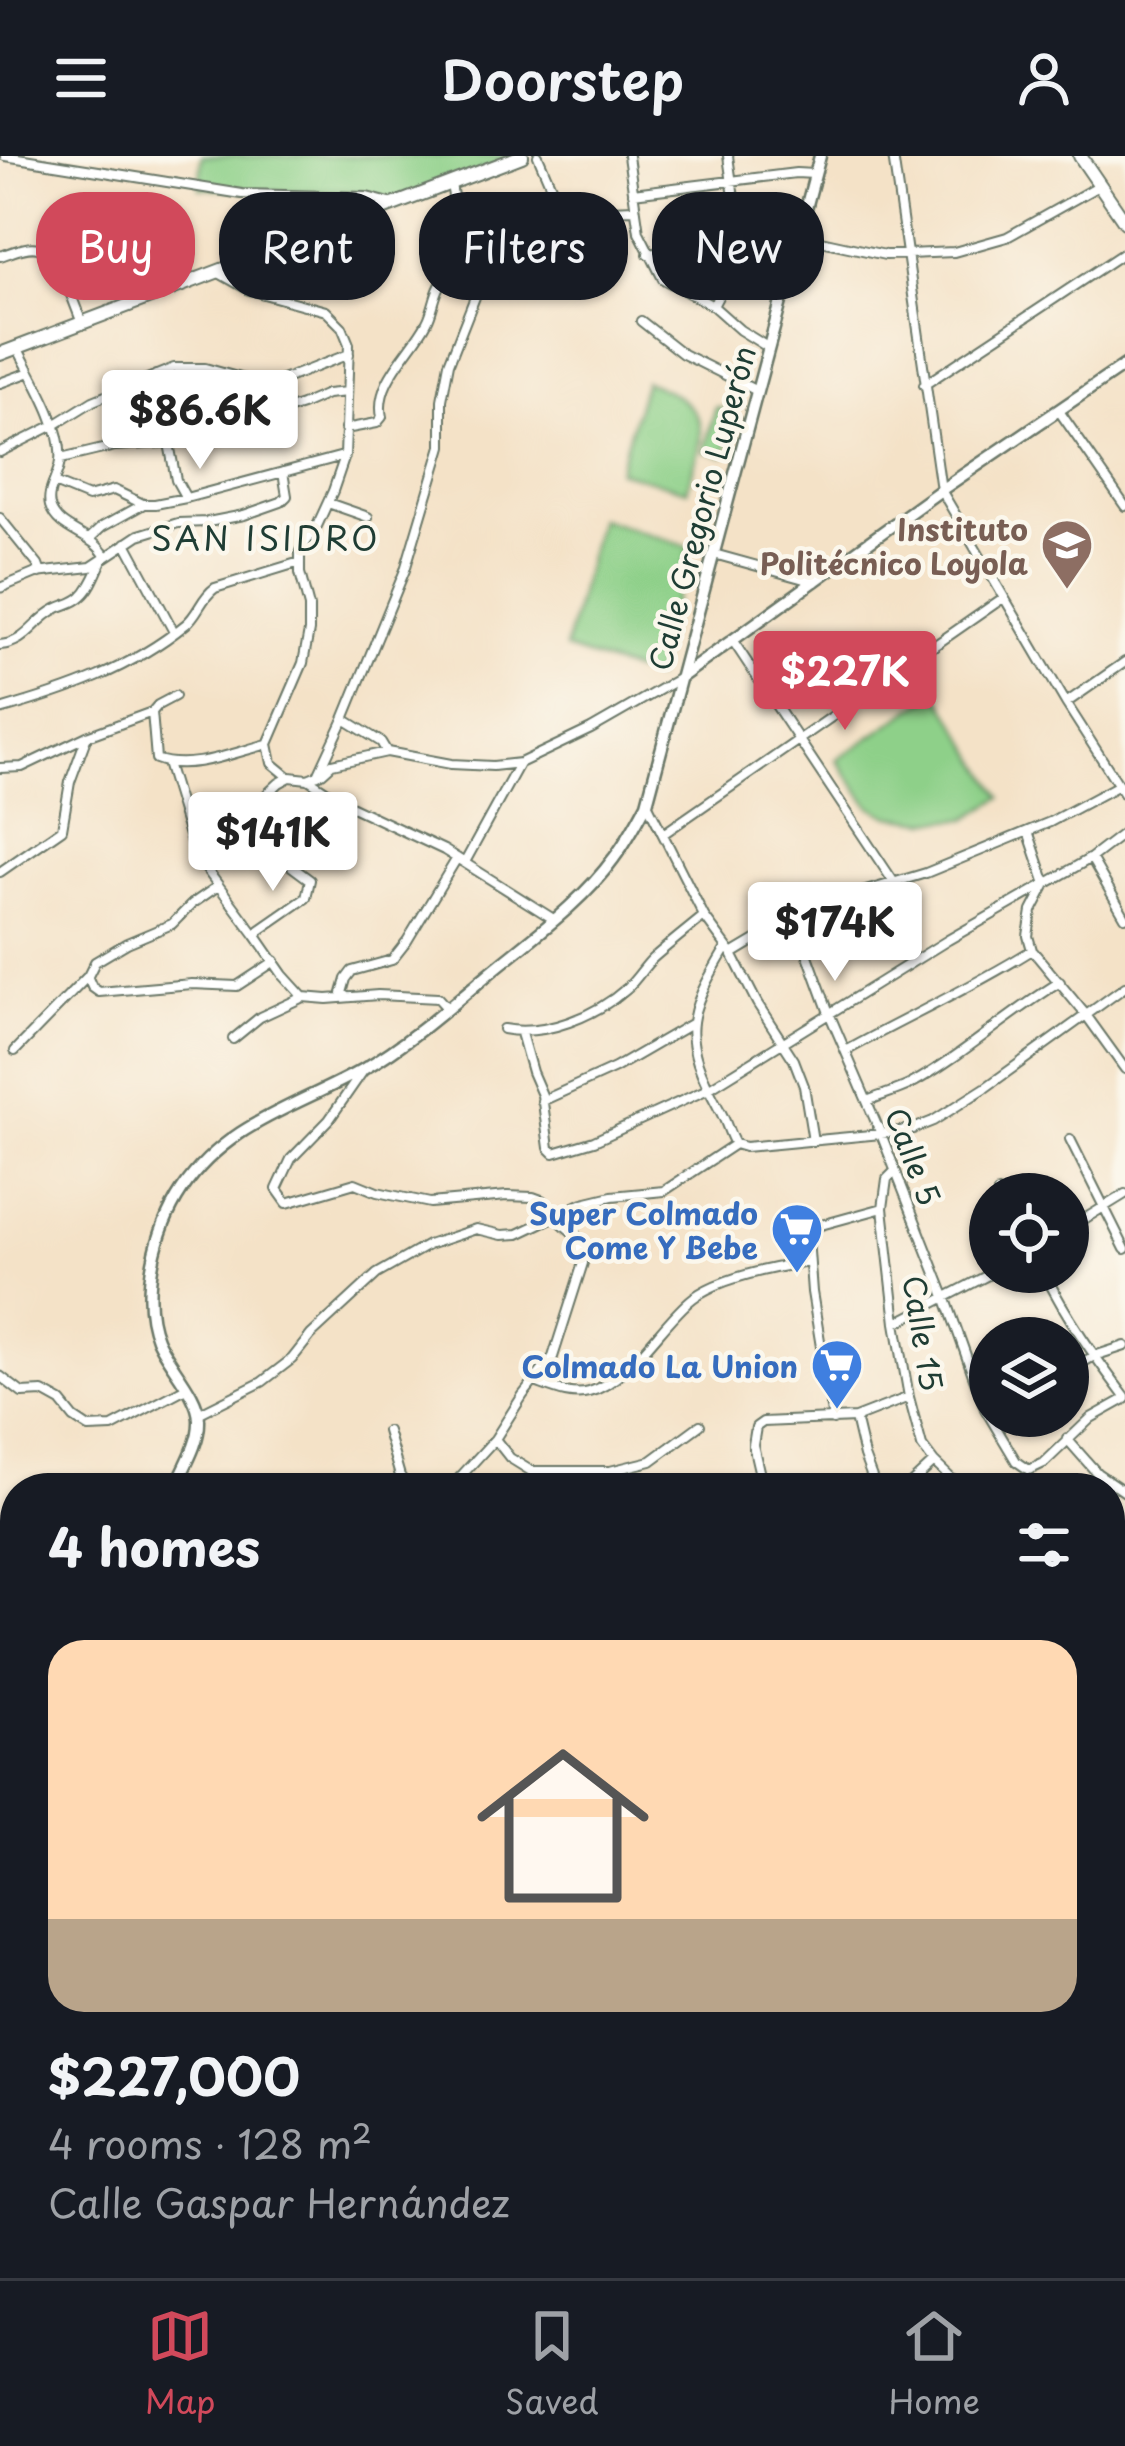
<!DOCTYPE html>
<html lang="en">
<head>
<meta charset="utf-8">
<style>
	body { margin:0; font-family:"Playpen Sans",sans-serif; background:#242831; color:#f1f3f6; height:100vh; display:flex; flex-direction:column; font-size:45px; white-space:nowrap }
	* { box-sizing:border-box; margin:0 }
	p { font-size:39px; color:#9ea1a6 }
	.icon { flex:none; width:66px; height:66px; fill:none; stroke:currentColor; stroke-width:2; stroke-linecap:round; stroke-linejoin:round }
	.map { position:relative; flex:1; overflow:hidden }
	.side { position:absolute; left:0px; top:1317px; width:1125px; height:807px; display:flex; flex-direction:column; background:#171b24; border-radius:48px 48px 0 0; box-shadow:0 3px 9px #0004 }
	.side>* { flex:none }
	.guide { position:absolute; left:36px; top:36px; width:1053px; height:108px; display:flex; gap:24px }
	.fabs { position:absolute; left:969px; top:1017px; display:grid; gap:24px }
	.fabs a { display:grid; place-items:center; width:120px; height:120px; border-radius:50%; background:#171b24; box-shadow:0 3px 9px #0004; font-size:60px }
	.price { position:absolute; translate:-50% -102px; padding:0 27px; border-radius:12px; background:#fff; color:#222; font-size:39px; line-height:78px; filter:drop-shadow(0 3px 6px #0008) }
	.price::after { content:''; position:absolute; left:50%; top:72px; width:36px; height:27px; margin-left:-18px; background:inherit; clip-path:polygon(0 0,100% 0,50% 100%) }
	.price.selected { background:#d1495b; color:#fff }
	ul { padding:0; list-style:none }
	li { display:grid; align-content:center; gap:24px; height:636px; padding:0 48px }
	li span { display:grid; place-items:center; height:372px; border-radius:36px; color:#555 }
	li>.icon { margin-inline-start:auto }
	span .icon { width:216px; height:216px; fill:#fffc; stroke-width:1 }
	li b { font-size:51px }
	h2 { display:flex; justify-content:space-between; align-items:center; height:144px; padding:0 48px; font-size:51px }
	.tag { padding:0 42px; border-radius:48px; background:#171b24; box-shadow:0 3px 9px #0004; font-size:42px; line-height:108px }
	.tag.selected { background:#d1495b; color:#fff }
	header { display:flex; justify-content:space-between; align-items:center; height:156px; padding:0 48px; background:#171b24; font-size:54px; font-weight:600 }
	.menu { display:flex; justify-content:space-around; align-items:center; height:168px; border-top:3px solid #363941; background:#171b24; font-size:33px; color:#9ea1a6 }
	.menu a { display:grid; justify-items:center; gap:6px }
	.menu .selected { color:#d1495b }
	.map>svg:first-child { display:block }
</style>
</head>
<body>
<header><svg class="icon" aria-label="menu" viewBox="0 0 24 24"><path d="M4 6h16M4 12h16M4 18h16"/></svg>Doorstep<svg class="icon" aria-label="person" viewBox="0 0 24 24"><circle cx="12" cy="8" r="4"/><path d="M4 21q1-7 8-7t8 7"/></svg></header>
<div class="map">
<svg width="1125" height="2122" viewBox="0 0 1125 2122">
	<rect width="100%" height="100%" fill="#fbf7ec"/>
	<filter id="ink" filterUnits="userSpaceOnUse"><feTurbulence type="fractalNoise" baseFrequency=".00833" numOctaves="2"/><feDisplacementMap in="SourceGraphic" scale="24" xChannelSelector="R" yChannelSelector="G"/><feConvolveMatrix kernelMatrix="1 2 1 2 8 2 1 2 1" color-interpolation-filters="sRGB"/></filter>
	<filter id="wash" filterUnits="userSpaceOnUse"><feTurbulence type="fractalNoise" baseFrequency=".004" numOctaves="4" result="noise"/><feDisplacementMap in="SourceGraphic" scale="48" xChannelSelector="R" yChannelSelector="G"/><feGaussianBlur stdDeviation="2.7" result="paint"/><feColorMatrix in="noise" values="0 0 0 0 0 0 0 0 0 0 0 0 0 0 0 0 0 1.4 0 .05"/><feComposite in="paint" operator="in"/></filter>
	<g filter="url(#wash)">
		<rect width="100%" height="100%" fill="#f4e2c7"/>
		<path fill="#8ed089" stroke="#56865e" stroke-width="3" d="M 201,0 L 522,0 L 396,49 L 367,41 L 200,32 Z
			M 645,225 C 667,233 700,248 701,275 C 702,293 691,316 687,334 L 618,315 Z
			M 716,251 L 736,256 L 725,300 L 704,295 Z
			M 599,362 L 689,391 L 655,522 L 565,493 Z
			M 931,540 L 940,542 L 945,549 L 1002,641 L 967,663 L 927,665 L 890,660 L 870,650 L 837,604 Z"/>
	</g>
	<g filter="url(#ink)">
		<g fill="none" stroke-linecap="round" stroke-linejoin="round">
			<g stroke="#6a7767" stroke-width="12">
				<path id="street" d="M 5,0 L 242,38 L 367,41 L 390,47
					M 538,0 L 562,56
					M 628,0 L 639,76 L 663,123 L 713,150 L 740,174 L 769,192
					M 893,0 L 941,334 L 1066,547 L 1125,639
					M 633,37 L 796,17 L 814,18
					M 562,56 L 634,53
					M 462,91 L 538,71 L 562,56
					M 648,98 L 700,92 L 766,77 L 798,80 L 885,99 L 954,96 L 1007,81 L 1100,29
					M 0,100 C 11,97 26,89 38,92 C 59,98 74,148 82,167
					M 713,150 L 729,120 L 740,83 L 728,0
					M 641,165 L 683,198 L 757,235
					M 17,191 C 32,221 64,272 60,305 C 59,320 46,335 50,350 C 58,376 93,377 105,400
					M 156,219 L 176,324 L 186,342
					M 0,227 L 30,216
					M 924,229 L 1125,96
					M 1059,255 L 1125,350
					M 345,273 L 377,267 L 382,261 C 374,226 413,194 427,166 C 433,155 434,141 440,130 C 447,118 455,108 463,97
					M 0,296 L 56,268 L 93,245 L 174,212 L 205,212 L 259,227 L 272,228 L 349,198
					M 61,303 L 115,290 L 192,285 L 302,249 L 327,238 L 347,236
					M 54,327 L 88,341 L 114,334 L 143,348 L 155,348 L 186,342 L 343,300
					M 328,347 L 368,361
					M 0,362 L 38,409 L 41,417
					M 89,383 L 102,371 L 142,349
					M 126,387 L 174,476
					M 714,398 L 815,426
					M 0,432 L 36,417 L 91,411 L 139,379 L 178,367 L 208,366 L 244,359 L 281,346 L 287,340 L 283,316
					M 733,485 L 895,728
					M 0,489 C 27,487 34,464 56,453 C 65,448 74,448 82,440 C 91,432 96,418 101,407
					M 175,540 L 158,549 L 152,556 L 156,603 C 189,616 235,596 268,588 L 303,507 L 309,475 L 309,451 L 300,417 L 300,395 L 317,370 L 333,335 L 345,300 L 349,188 L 342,171 L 326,155 L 249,134 L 219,117
					M 1066,547 L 1125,506
					M 0,554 C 67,535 131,513 186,468 C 199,457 201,442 215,432 L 300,406
					M 344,563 L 381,586 L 387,596
					M 268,588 L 272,607 L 289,621
					M 167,607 L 197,706 L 204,710 L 256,780
					M 0,612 L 22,611 L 87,580 L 152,556
					M 318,619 L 344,563 L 405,414 L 442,290 L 442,244 L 449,207 L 475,141 L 460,82 L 451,28
					M 308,623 L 346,648 L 444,694 L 555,764
					M 647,647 L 704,760 L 732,798 L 757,847 L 794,904 L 804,930 L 813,985
					M 236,669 L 310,724 L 306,742 L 260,774 L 256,780 L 283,819 L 303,841
					M 1028,675 L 1046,728 L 1032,755 L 1028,780 L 1032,794 L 1086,859 L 1125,913
					M 663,678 L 1003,442
					M 1091,702 L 1125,761
					M 465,706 L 519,608
					M 204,710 L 238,665 L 279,627 L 290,621 L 308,623 L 322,617 L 332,608 L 387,596 L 451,608 L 493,610 L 520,607 L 591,573 L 680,522
					M 0,716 L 62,673 L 70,626 L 87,580
					M 794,761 L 829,857 L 881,978 L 946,1143 L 985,1253 L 1016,1305 L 1029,1314 L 1044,1307 L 1091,1262 L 1125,1243
					M 726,792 C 685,860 680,881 719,953 C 726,964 728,976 735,988
					M 732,798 L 794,761 L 829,746 L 926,717 L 1050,666 L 1119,629
					M 88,822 L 92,831 L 99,836 L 192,828 L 237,830 L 275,805
					M 348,841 L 342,837 L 346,823 L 352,815 L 392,804 L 407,785 L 457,702
					M 503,873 C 545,881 596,860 627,832 C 637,823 643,812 652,803 C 669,788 687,774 704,760
					M 521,877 L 532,916 L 542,939 L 549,992 L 554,997 L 594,985 L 708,933 L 948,784 L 1091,702 L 1125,676
					M 233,883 L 260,861 L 303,841 L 327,843 L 378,839 L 438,842 L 447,852
					M 15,895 L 88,820 L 95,806 L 127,787 L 172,768 L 192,748 L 218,730
					M 846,895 C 907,861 972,832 1032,794
					M 363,915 L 329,964 L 291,1003 L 277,1033 L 287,1047 L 355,1027 L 377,1036 L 430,1047 L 507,1040 L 533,1041 L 544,1045 L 555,1061 L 579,1082 L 583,1107 L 553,1201 L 523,1239 L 495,1283 L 450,1332
					M 542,945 L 615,912 L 691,868
					M 867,945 C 882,939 897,935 911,928 C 962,900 1009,857 1060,826
					M 1070,983 L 1125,1093
					M 735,988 L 745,991 L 881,978 L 913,973 L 933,965 L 985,932 L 1125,831
					M 894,1016 L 887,1023 L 883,1052 L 896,1167 L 909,1241 L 922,1290 L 934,1306 L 961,1332
					M 998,1037 L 998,1038
					M 1068,1073 L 1125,1038
					M 1044,1116 C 1066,1161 1095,1201 1125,1241
					M 896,1167 L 994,1116
					M 1068,1215 L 1094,1200 L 1125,1190
					M 0,1220 L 22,1237 L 43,1236 L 61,1246 L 74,1262 L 89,1272 L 112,1271 L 186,1232
					M 535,1226 C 552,1232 571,1241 589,1236 C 630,1225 661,1167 693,1142 C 719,1122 776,1111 809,1106
					M 200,1257 L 262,1226 L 292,1203 L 311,1179 L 377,1118 L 428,1089 L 476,1073 L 502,1079 L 518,1078 L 583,1047 L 612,1040 L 664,1035 L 735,988
					M 855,1262 L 864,1300 L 876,1332
					M 833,1264 L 812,1136 L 808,1082 L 812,1074 L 821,1069 L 883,1052
					M 387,1275 L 400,1320 L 409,1332
					M 495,1283 L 510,1302 L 531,1315 L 610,1315 L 651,1305 L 700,1269
					M 1067,1283 L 1097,1317 L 1125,1336
					M 763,1332 L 753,1289 L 756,1271 L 763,1266 L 855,1262 L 909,1241
					M 906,1332 L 934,1306
					M 1110,1498 L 1125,1474
					M 0,1555 L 15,1555
					M 0,1618 L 15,1617
					M 0,1816 L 15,1817
					M 1110,1850 L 1125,1862
					M 1110,1922 L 1122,1932 L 1117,1960 L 1125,1975
					M 0,1932 L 15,1933
					M 1110,2026 L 1125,2040
					M 1110,2027 L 1125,2002
					M 1110,2089 L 1125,2103
					M 286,2109 L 293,2122
					M 862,2109 L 865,2122
					M 934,2109 L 949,2122
					M 1056,2113 L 1067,2122
					M 189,2122 L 210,2109
					M 1051,2122 L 1059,2109"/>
			</g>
			<g stroke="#6a7767" stroke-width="15">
				<path id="secondary" d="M 680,522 L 941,334 L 1125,209
					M 175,1332 C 184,1311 200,1287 199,1264 C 199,1239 167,1207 157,1183 C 139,1138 156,1073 182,1034 C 227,967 296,951 362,914 C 407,888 447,853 486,820 C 530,783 580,749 614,702 C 627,685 637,666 647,647 L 820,0
					M 8,2122 L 15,2086"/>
			</g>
			<g stroke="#6a7767" stroke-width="16">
				<path id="primary" d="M 1080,0 L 1125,66
					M 0,198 L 522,0"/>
			</g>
			<use href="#street" stroke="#fff" stroke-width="8"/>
			<use href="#secondary" stroke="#fff" stroke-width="10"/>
			<use href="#primary" stroke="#fff" stroke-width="12"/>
		</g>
	</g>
	<defs>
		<g id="university-pin" transform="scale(2.7)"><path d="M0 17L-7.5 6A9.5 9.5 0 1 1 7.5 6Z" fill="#8d6e63" stroke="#fbf7ec"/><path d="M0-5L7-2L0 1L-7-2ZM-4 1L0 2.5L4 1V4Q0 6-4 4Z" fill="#fff"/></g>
		<g id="supermarket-pin" transform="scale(2.7)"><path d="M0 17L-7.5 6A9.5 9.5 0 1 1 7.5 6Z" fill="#3f7fe0" stroke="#fbf7ec"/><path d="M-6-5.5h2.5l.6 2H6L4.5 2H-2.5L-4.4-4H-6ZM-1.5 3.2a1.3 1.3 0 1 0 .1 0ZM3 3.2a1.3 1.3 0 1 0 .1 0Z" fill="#fff"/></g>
	</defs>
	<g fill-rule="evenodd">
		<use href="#university-pin" x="1067" y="389"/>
		<use href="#supermarket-pin" x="797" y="1073"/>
		<use href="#supermarket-pin" x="837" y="1209"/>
	</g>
	<g text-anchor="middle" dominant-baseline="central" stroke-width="9" stroke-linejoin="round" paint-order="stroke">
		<g font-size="30" fill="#1f3d34" stroke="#fbf7ec">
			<text transform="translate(701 352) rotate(-75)">Calle Gregorio Luperón</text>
			<text transform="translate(914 1000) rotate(69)">Calle 5</text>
			<text transform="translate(924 1177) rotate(81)">Calle 15</text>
		</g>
		<g font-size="30" font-weight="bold" fill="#785e54" stroke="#fbf7ec" text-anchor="end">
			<text x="1028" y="372">Instituto<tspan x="1028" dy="34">Politécnico Loyola</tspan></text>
		</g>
		<g font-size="30" font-weight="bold" fill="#366cbe" stroke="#fbf7ec" text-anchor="end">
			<text x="758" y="1056">Super Colmado<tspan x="758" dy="34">Come Y Bebe</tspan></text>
			<text x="798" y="1209">Colmado La Union</text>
		</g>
		<g font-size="33" letter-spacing="3" fill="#1f3d34" stroke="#fbf7ec">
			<text x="266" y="381">SAN ISIDRO</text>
		</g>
	</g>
</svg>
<div class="fabs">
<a><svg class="icon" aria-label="locate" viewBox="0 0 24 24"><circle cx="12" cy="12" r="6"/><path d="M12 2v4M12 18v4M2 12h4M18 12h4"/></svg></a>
<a><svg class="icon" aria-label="layers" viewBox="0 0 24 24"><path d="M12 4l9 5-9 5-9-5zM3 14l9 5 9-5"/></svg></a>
</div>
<b class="price" style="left:200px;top:316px">$86.6K</b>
<b class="price selected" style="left:845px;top:577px">$227K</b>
<b class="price" style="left:273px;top:738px">$141K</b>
<b class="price" style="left:835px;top:828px">$174K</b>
<div class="guide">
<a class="tag selected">Buy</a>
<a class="tag">Rent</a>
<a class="tag">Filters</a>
<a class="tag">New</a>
</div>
<section class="side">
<h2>4 homes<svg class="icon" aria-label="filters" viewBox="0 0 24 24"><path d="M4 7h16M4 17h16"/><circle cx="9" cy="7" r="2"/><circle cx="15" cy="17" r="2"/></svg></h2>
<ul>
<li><span style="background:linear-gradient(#ffd9b3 75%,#b9a48a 0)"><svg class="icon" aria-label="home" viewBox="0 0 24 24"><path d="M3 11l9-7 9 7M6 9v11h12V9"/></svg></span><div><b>$227,000</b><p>4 rooms · 128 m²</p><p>Calle Gaspar Hernández</p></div></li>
</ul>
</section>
</div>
<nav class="menu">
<a class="selected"><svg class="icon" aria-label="map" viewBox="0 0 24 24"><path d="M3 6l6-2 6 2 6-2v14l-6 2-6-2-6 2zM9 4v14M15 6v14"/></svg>Map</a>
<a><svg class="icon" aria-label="saved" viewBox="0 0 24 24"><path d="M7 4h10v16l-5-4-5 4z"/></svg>Saved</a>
<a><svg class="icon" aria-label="home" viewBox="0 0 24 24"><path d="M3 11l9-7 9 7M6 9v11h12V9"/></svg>Home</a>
</nav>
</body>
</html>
